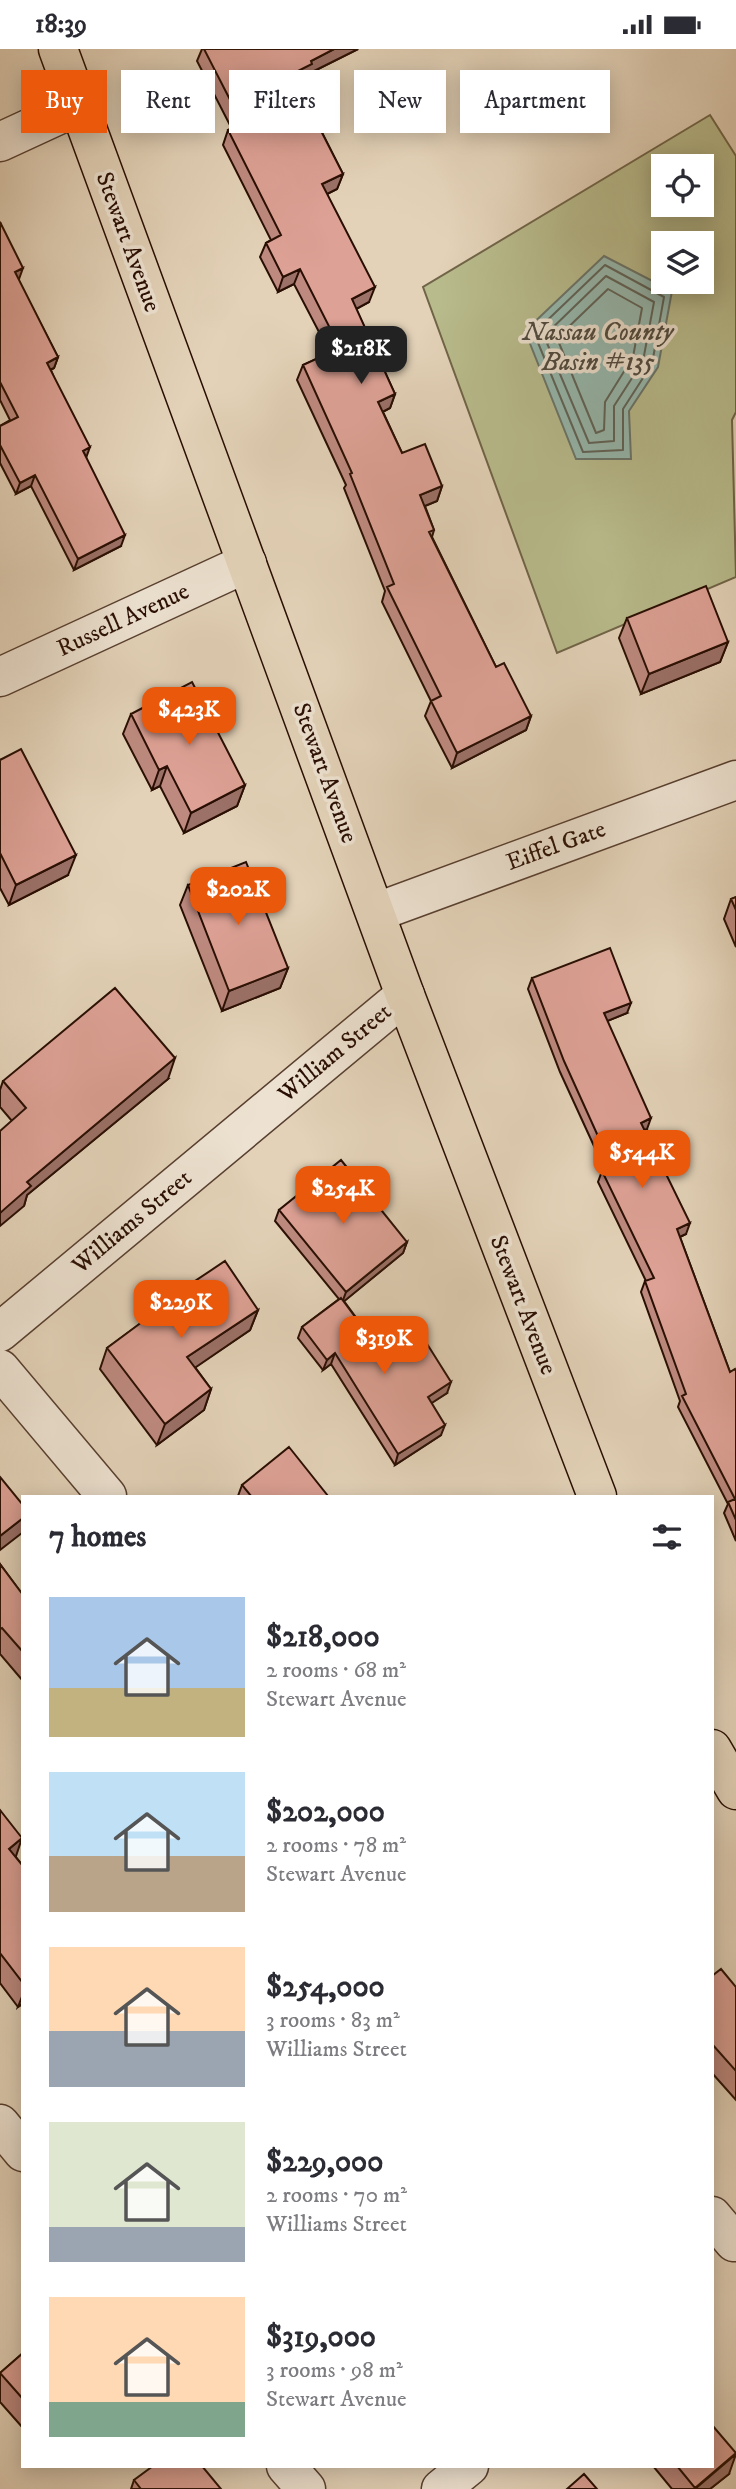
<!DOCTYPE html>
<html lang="en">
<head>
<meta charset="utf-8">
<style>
	body { margin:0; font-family:"IM FELL DW Pica",serif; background:#f7f7f7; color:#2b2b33; height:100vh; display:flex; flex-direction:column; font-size:26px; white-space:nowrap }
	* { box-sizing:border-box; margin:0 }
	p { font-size:23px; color:#7c7c81 }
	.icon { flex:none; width:38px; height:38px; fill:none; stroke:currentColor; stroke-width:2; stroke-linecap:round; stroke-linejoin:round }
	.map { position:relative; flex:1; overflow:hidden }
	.side { position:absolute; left:21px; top:1446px; width:693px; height:973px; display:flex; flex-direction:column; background:#fff; border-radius:0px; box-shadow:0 4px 18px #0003 }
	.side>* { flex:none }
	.banner { position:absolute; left:21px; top:21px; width:695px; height:63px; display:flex; gap:14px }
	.tools { position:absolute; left:651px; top:105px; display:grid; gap:14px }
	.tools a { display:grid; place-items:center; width:63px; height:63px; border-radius:0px; background:#fff; box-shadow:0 4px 18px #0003; font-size:35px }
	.price { position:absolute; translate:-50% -60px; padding:0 16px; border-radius:14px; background:#ea580c; color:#fff; font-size:23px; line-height:46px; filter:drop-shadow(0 2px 4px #0008) }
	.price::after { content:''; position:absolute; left:50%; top:42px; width:21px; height:16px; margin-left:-10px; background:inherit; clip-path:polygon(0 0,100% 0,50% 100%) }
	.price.active { background:#222; color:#fff }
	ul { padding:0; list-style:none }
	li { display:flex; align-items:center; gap:21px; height:175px; padding:0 28px }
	li span { display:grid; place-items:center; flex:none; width:196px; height:140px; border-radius:0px; color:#555 }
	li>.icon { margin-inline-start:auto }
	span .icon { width:84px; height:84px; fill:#fffc; stroke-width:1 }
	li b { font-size:30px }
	h2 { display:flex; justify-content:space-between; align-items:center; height:84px; padding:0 28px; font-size:30px }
	.pill { padding:0 24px; border-radius:0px; background:#fff; box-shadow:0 4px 18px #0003; font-size:24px; line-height:63px }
	.pill.active { background:#ea580c; color:#fff }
	.status { display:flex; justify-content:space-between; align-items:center; height:49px; padding:0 35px; background:#fff; direction:ltr }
	.status svg { height:19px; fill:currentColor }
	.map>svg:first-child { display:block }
</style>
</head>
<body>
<div class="status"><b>18:39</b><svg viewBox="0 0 49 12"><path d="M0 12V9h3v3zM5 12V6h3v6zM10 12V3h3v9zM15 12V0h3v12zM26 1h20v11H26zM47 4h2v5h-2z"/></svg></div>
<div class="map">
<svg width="736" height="2440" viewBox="0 0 736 2440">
	<rect width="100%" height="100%" fill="#e3d2b8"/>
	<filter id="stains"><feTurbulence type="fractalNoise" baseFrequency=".00286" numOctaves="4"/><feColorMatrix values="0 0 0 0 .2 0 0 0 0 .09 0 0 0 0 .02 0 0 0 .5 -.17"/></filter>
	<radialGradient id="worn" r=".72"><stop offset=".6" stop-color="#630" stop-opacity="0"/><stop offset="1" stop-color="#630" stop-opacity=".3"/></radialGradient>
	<path fill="#b8bb8c" stroke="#706448" stroke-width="2" fill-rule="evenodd" d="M 710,66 L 736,107 L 736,363 L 732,371 L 736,528 L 557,604 L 423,238 ZM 663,117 L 702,117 L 702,156 L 663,156 ZM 663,194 L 702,194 L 702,233 L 663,233 Z"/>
	<path fill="#95b8ae" stroke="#6a746a" stroke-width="2" d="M 604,207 L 672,242 L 658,318 L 629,362 L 631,410 L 576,410 L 525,282 Z"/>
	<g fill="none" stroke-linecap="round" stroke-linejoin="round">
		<path stroke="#5f6358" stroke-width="2" d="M 605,216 L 664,248 L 652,315 L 623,360 L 623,401 L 583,403 L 534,284 Z
			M 606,227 L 654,253 L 643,312 L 614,357 L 614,392 L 589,394 L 544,287 Z
			M 608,240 L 642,259 L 633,308 L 605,353 L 604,381 L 596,384 L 557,289 Z"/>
		<g stroke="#583f30" stroke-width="41">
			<path id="minor" d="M 0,93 L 78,57
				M 0,628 L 247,514
				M 377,863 L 736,731
				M 0,1283 L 405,946
				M 0,1320 L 107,1447
				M 0,2075 L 23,2103
				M 712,2167 L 734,2193
				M 286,2417 L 306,2440
				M 441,2440 L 469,2417"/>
		</g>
		<g stroke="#290e03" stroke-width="41">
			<path id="major" d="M 58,0 L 405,946 L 597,1447
				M 712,1700 L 736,1741"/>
		</g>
		<use href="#minor" stroke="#ede2d1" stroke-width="38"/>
		<use href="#major" stroke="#e3d2b8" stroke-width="38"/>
	</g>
	<path fill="#be8a80" stroke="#290e03" stroke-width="2" d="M 202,0 L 358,0 L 308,25 L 307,29 L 297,34 L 343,125 L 337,140 L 327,145 L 369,253 L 356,260 L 395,345 L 390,359 L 383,363 L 402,404 L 442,437 L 437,452 L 425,457 L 434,481 L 432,488 L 496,618 L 531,667 L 526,681 L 452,719 L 425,667 L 431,652 L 382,553 L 385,542 L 344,439 L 346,436 L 297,331 L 303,316 L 330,304 L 294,235 L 278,243 L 260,208 L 266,194 L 271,191 L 223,96 L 228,81 L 232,80 L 197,12 Z
		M 0,173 L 19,230 L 18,231 L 58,308 L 54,319 L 51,321 L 121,497 L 74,521 L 31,437 L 16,445 L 0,414 L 0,377 L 10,371 L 0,351 Z
		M 627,569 L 728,593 L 720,613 L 641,645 L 619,589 Z
		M 131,665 L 245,736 L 237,757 L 184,784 L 160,737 L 152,741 L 123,685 Z
		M 0,711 L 68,826 L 9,856 L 0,839 Z
		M 188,836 L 288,919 L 280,939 L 222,962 L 180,856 Z
		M 736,848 L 736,898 L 724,870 L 731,850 Z
		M 532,929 L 627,964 L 607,972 L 647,1080 L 644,1081 L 686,1185 L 680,1188 L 730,1323 L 736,1322 L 736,1492 L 724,1464 L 728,1455 L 678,1358 L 680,1352 L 641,1243 L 645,1232 L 646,1232 L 598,1133 L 602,1122 L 605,1121 L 560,1023 L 528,940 Z
		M 168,1030 L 27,1146 L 24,1157 L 12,1072 L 0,1058 L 0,1041 L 3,1032 Z
		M 279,1161 L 407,1193 L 403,1204 L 344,1252 L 388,1312 L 447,1344 L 431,1354 L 441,1386 L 395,1416 L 331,1315 L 323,1321 L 298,1289 L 302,1278 L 339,1250 L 275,1172 Z
		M 171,1248 L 258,1261 L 250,1281 L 195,1318 L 211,1340 L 204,1361 L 157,1396 L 100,1320 L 107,1299 L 170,1253 Z
		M 242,1436 L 328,1447 L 238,1447 Z
		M 0,1515 L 23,1546 L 23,1632 L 0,1605 Z
		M 0,1761 L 16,1808 L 23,1817 L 23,1955 L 18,1958 L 0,1934 Z
		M 712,1927 L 736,1938 L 736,2051 L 712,2024 Z
		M 23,2304 L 23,2379 L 0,2353 L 0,2324 Z
		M 653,2417 L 712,2417 L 729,2425 L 710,2440 L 672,2440 Z
		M 134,2431 L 221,2440 L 131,2440 Z"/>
	<path fill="#9b7168" stroke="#290e03" stroke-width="2" d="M 334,0 L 358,0 L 308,25 L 307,29 L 286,40 L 292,25 L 311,12 Z
		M 343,125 L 337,140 L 317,150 L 322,135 Z
		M 23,219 L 19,230 L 11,234 L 15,223 Z
		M 300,220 L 294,235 L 278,243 L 283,228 Z
		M 375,238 L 369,253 L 347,265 L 352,250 Z
		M 58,308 L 54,319 L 43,324 L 47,314 Z
		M 395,345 L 390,359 L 373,368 L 378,353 Z
		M 90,398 L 86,409 L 83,402 Z
		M 35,426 L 31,437 L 16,445 L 20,434 Z
		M 442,437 L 437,452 L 415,461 L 420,446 Z
		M 125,486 L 121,497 L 74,521 L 78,510 Z
		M 728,593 L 720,613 L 641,645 L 649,625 Z
		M 531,667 L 526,681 L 452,719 L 457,704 Z
		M 167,717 L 160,737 L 152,741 L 159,721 Z
		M 245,736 L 237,757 L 184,784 L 191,764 Z
		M 76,806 L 68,826 L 9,856 L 16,836 Z
		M 288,919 L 280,939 L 222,962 L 229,942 Z
		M 631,954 L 627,964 L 600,975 L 604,964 Z
		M 175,1009 L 168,1030 L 27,1146 L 24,1157 L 0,1177 L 0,1164 L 27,1133 Z
		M 651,1069 L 647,1080 L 637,1084 L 641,1074 Z
		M 690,1174 L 686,1185 L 673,1191 L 677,1180 Z
		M 407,1193 L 403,1204 L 342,1254 L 346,1243 Z
		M 258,1261 L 250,1281 L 180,1329 L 187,1308 Z
		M 335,1304 L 331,1315 L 323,1321 L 327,1311 Z
		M 451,1333 L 447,1344 L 424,1359 L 428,1348 Z
		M 211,1340 L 204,1361 L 157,1396 L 165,1375 Z
		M 445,1376 L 441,1386 L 395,1416 L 398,1405 Z
		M 23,1469 L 23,1481 L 22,1484 L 0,1501 L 0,1487 Z
		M 22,1789 L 15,1810 L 9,1800 Z
		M 23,1945 L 23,1954 L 18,1958 Z
		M 736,2405 L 729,2425 L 710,2440 L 695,2440 Z"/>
	<path fill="#dda195" stroke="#290e03" stroke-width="2" d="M 204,0 L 334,0 L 311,12 L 312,15 L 292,25 L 343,125 L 322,135 L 375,238 L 352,250 L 395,345 L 378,353 L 402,404 L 425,395 L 442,437 L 420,446 L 434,481 L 429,483 L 496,618 L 504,614 L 531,667 L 457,704 L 431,652 L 441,647 L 387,538 L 394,535 L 350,425 L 352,424 L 303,316 L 340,299 L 300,220 L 283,228 L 266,194 L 281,186 L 228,81 L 242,74 Z
		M 0,173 L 23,219 L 15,223 L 58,308 L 47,314 L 90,398 L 83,402 L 125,486 L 78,510 L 35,426 L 20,434 L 0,396 L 0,377 L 18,368 L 0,333 Z
		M 706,537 L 728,593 L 649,625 L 627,569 Z
		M 192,633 L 245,736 L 191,764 L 167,717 L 159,721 L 131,665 Z
		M 21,700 L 76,806 L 16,836 L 0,804 L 0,711 Z
		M 246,813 L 288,919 L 229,942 L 188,836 Z
		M 736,848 L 736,861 L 731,850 Z
		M 610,899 L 631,954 L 604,964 L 651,1069 L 641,1074 L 690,1174 L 677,1180 L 730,1323 L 735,1320 L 736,1322 L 736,1471 L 728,1453 L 735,1450 L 682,1347 L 686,1345 L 645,1232 L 654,1229 L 602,1122 L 612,1118 L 564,1012 L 532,929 Z
		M 115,939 L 175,1009 L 27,1133 L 31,1137 L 0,1164 L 0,1082 L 26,1059 L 3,1032 Z
		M 341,1111 L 407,1193 L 346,1243 L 279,1161 Z
		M 225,1212 L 258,1261 L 187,1308 L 211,1340 L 165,1375 L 107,1299 L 173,1250 L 171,1248 Z
		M 341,1249 L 388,1312 L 424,1290 L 451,1333 L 428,1348 L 445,1376 L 398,1405 L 335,1304 L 327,1311 L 302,1278 Z
		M 289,1398 L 328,1447 L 251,1447 L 242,1436 Z
		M 0,1428 L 23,1456 L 23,1469 L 0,1487 Z
		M 0,1515 L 23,1546 L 23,1603 L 2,1579 L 0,1580 Z
		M 0,1761 L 22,1789 L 9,1800 L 23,1817 L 23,1934 L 0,1904 Z
		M 721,1920 L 736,1938 L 736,2022 L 712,1995 L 712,1927 Z
		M 23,2304 L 23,2350 L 0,2324 Z
		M 712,2376 L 736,2404 L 695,2439 L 677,2417 L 712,2417 Z
		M 153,2417 L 202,2417 L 221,2440 L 141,2440 L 134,2431 Z
		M 584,2425 L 597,2440 L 567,2440 Z"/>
	<g text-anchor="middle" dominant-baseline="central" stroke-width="7" stroke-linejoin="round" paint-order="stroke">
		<g font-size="24" fill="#290e03" stroke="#ede2d1">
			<text transform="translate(128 193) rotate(70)">Stewart Avenue</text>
			<text transform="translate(123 571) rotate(-25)">Russell Avenue</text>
			<text transform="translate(325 724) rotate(70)">Stewart Avenue</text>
			<text transform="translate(556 797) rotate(-20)">Eiffel Gate</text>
			<text transform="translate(335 1004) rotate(-40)">William Street</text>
			<text transform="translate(132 1173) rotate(-40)">Williams Street</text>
			<text transform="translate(523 1256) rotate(69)">Stewart Avenue</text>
		</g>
		<g font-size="26" font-style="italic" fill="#4f4a3f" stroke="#ede2d1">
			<text x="598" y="283">Nassau County<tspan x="598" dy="30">Basin #135</tspan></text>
		</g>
	</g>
	<rect width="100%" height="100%" filter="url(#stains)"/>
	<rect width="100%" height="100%" fill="url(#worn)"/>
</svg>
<div class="tools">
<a><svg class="icon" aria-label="locate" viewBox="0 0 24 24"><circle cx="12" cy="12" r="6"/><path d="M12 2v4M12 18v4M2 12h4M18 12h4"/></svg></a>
<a><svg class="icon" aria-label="layers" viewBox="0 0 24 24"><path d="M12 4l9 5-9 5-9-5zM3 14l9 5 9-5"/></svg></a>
</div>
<b class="price active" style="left:361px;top:337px">$218K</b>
<b class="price" style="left:189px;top:698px">$423K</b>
<b class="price" style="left:238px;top:878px">$202K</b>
<b class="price" style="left:642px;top:1141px">$544K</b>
<b class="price" style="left:343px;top:1177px">$254K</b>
<b class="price" style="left:181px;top:1291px">$229K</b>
<b class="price" style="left:384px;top:1327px">$319K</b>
<div class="banner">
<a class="pill active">Buy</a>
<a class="pill">Rent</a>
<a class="pill">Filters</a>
<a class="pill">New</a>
<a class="pill">Apartment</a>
</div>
<section class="side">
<h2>7 homes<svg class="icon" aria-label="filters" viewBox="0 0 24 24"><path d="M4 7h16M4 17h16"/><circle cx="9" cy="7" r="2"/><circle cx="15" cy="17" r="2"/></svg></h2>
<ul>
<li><span style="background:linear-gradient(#a9c7e8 65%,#c2b280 0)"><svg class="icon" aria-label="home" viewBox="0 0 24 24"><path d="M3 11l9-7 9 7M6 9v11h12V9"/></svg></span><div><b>$218,000</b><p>2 rooms · 68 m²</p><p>Stewart Avenue</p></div></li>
<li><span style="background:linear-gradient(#bfe0f5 60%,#b9a48a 0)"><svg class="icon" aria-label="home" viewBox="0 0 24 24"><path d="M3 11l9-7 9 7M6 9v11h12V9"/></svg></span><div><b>$202,000</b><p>2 rooms · 78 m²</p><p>Stewart Avenue</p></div></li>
<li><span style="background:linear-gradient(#ffd9b3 60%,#9aa5b1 0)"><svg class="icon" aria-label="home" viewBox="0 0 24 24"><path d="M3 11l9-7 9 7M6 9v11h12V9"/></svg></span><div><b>$254,000</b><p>3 rooms · 83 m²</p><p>Williams Street</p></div></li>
<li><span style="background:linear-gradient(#dfe7d0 75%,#9aa5b1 0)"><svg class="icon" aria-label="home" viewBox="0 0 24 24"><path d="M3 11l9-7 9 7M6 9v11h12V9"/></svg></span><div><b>$229,000</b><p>2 rooms · 70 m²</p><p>Williams Street</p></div></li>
<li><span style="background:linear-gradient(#ffd9b3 75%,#7fa58c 0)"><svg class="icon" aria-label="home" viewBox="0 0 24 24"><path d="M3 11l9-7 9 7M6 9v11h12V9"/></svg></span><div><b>$319,000</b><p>3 rooms · 98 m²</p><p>Stewart Avenue</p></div></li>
</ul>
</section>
</div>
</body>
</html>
